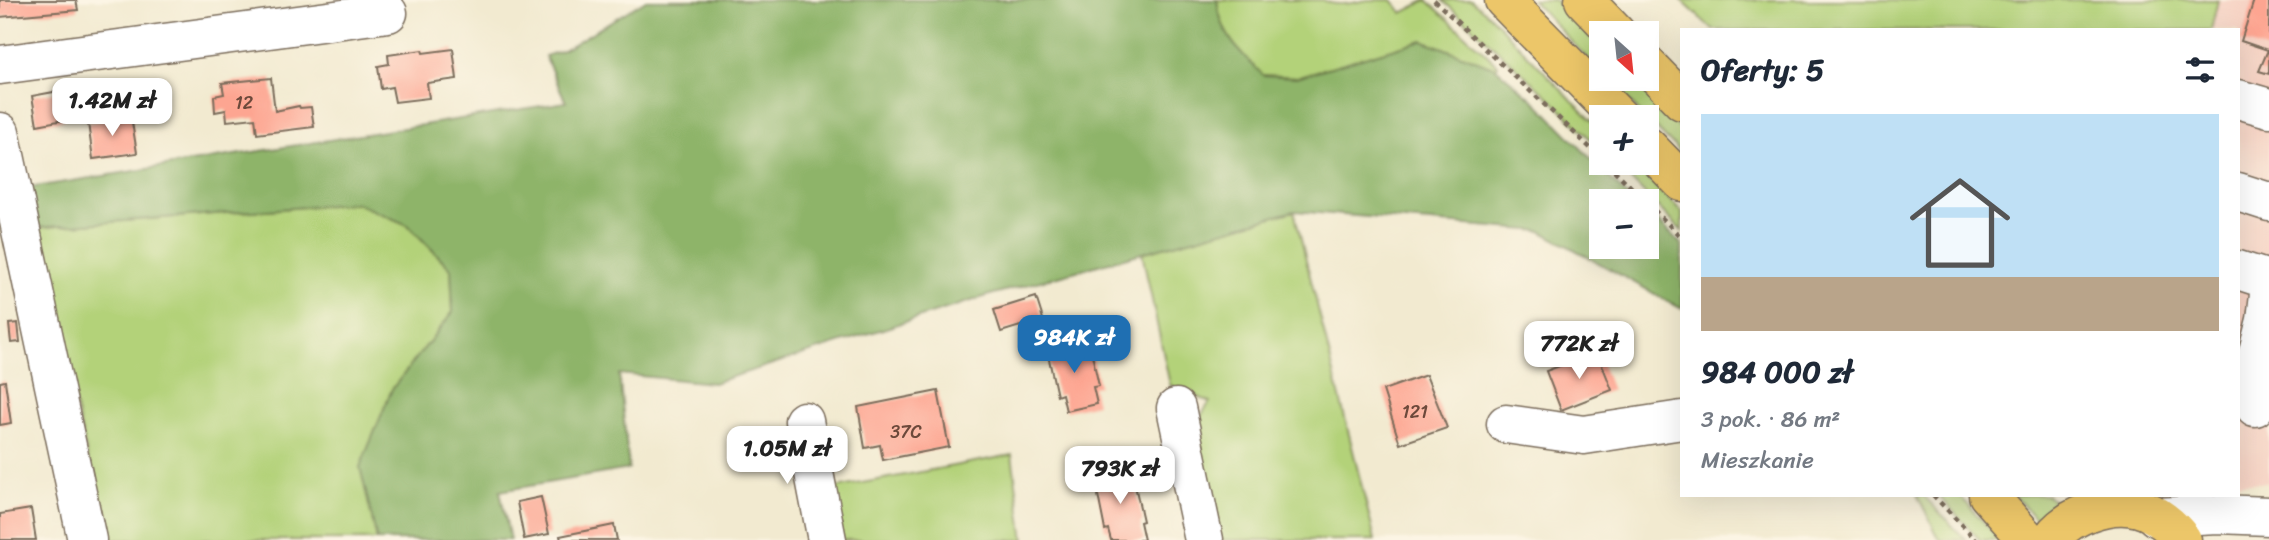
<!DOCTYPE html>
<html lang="pl">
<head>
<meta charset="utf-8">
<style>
	body { margin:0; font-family:Sriracha,sans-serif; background:#f6f6f7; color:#1f2937; height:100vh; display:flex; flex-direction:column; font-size:26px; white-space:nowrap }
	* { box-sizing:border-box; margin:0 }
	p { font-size:23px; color:#747a83 }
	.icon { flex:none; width:38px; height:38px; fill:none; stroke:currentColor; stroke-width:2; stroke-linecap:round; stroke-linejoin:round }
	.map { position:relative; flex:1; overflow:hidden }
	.sheet { position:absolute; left:1680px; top:28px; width:560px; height:469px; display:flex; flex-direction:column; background:#fff; border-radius:0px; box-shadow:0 7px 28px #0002 }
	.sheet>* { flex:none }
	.needle { width:46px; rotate:153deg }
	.tools { position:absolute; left:1589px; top:21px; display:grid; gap:14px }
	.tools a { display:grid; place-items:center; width:70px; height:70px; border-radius:0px; background:#fff; box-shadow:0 7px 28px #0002; font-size:35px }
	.price { position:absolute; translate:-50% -60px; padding:0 16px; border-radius:14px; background:#fff; color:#222; font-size:23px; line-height:46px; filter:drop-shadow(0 2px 4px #0008) }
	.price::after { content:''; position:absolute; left:50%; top:42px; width:21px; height:16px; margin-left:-10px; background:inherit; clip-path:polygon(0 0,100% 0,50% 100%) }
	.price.selected { background:#1f6fb2; color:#fff }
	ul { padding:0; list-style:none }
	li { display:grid; align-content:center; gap:14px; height:371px; padding:0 21px }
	li span { display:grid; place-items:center; height:217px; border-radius:0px; color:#555 }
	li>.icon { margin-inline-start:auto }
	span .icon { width:126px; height:126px; fill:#fffc; stroke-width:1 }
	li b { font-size:30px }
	h2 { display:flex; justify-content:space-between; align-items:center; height:84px; padding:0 21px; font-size:30px }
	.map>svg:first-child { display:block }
</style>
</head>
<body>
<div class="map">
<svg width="2269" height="540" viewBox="0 0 2269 540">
	<rect width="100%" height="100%" fill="#fcf5e5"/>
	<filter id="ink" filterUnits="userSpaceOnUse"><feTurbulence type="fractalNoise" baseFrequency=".0143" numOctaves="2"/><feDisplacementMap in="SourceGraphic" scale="14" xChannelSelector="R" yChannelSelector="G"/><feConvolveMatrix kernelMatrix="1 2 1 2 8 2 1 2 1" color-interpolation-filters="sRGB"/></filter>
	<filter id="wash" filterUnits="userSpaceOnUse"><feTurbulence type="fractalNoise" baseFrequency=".00686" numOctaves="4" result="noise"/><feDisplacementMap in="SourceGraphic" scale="28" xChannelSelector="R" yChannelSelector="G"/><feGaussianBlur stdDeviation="1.57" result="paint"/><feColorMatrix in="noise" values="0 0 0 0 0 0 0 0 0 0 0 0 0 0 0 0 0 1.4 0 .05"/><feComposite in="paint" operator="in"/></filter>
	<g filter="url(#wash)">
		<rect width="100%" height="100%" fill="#f2ead0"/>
		<path fill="#f6d2c3" d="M 2218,0 L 2269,0 L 2269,483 L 2238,483 L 2238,30 L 2211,30 Z"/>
		<path fill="#b3d279" stroke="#777e4c" stroke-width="2" d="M 1217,0 L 1323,0 C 1338,8 1352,2 1369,0 C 1376,0 1384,0 1392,0 L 1402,13 L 1427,0 L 1498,65 L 1496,68 L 1422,40 L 1297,77 L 1262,75 C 1238,50 1221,36 1217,0 Z
			M 1442,0 L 1471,0 L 1488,14 L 1601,130 L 1601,150 L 1550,98 Z
			M 1532,0 L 1554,0 L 1601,48 L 1601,73 Z
			M 1681,0 L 2218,0 L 2211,30 L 1713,30 Z
			M 1607,79 L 1631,79 L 1682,131 L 1682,154 Z
			M 1614,163 L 1633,163 L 1682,212 L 1682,231 Z
			M 356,203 L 408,225 L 451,269 L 453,312 L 392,389 L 371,510 L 377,540 L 107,540 L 34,228 Z
			M 1294,211 L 1375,540 L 1210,540 L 1192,429 L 1210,402 L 1170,385 L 1142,253 Z
			M 1012,455 L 1024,540 L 839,540 L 830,489 Z
			M 1917,495 L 1923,495 L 1966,540 L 1940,540 Z
			M 1938,495 L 1959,495 L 2000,540 L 1980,540 Z
			M 2014,495 L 2047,495 L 2072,515 L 2047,532 Z"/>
		<path fill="#8eb469" stroke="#646f44" stroke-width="2" d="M 646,0 L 1217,0 C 1221,36 1238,50 1263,75 L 1297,77 L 1422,40 L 1496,68 L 1538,104 L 1632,201 L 1601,201 L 1601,247 L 1647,247 L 1647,210 L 1682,245 L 1682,309 L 1541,231 L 1294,211 L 990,295 L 713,383 L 619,374 L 629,469 L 500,491 L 510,540 L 377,540 L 360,467 L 392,389 L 453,312 L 451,269 L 408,225 L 356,203 L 34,228 L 28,188 L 566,102 L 545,56 L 563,50 Z"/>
		<g id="blocks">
			<path fill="#fda591" d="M 0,0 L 76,0 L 78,10 L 0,17 Z
				M 2254,0 L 2269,0 L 2269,74 L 2259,71 L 2268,50 L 2241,41 Z
				M 453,49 L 457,79 L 427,83 L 429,98 L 395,102 L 392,87 L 381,89 L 378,66 L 389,64 L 388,55 L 422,50 L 423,53 Z
				M 271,78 L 275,111 L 299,106 L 300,108 L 311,107 L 314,127 L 257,134 L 255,118 L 227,121 L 226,110 L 215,112 L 214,96 L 224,94 L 222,83 Z
				M 59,91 L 64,120 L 37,125 L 32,96 Z
				M 131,116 L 137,153 L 93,159 L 88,123 Z
				M 1036,297 L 1043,319 L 1001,332 L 994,310 Z
				M 18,323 L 20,342 L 11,343 L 9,324 Z
				M 1089,341 L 1099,386 L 1093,387 L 1097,404 L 1066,411 L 1062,394 L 1057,396 L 1047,350 Z
				M 1597,352 L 1612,390 L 1561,410 L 1546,371 Z
				M 1426,375 L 1447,428 L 1400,444 L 1383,390 Z
				M 5,381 L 11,423 L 0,425 L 0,382 Z
				M 938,391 L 949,447 L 883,460 L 880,445 L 865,448 L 858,407 Z
				M 1116,468 L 1122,474 L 1132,472 L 1143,521 L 1140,522 L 1144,540 L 1111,540 L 1108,529 L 1105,530 L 1095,480 L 1105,478 L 1108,470 Z
				M 541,497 L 549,534 L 524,539 L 517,502 Z
				M 31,509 L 36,540 L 0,540 L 0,514 Z
				M 614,525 L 617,540 L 561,540 L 560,536 Z"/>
		</g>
	</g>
	<g filter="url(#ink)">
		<use href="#blocks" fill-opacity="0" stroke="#7b6d5c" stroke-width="2"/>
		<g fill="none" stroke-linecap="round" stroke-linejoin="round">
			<g stroke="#7b6d5c" stroke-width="41">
				<path id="minor" d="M 0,65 L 388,13
					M 2238,99 L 2269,108
					M 0,132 L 87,540
					M 2238,192 L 2269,202
					M 2238,270 L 2269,280
					M 2255,407 L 2255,364 L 2266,320 L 2269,294
					M 1176,408 L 1204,540
					M 804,421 L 827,540
					M 1506,424 L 1584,435 L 1682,420
					M 2156,517 L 2218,514 L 2269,516"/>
			</g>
			<g stroke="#7b6d5c" stroke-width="41">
				<path id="major" d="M 1504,0 L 1619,117
					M 1584,0 L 1616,33
					M 1647,65 L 1682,101
					M 1647,146 L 1682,182
					M 1988,495 L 2028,540
					M 2050,540 C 2068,515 2109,500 2139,508 C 2156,513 2172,526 2182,540"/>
			</g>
			<path stroke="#7b6d5c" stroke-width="4.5" stroke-dasharray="5 5" stroke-linecap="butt" d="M 1434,0 L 1601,158
				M 1607,163 L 1645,201
				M 1647,203 L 1682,238
				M 1933,495 L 1976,540"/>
			<use href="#minor" stroke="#fff" stroke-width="38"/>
			<use href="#major" stroke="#ecc669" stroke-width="38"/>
		</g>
	</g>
	<g text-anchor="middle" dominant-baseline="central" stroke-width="5" stroke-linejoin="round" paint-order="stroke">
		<g font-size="18" fill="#6c493b">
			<text x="244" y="103">12</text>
			<text x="1415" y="412">121</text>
			<text x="906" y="432">37C</text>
		</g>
	</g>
</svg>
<div class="tools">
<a><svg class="needle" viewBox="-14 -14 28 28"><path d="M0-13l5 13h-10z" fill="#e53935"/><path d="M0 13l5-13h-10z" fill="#747a83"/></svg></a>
<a>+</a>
<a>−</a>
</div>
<b class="price" style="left:112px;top:138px">1.42M zł</b>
<b class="price selected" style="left:1074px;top:375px">984K zł</b>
<b class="price" style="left:1579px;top:381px">772K zł</b>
<b class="price" style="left:787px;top:486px">1.05M zł</b>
<b class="price" style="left:1120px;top:506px">793K zł</b>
<section class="sheet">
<h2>Oferty: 5<svg class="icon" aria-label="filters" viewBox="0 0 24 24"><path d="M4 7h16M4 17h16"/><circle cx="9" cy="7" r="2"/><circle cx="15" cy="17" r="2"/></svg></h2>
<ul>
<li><span style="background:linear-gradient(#bfe0f5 75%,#b9a48a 0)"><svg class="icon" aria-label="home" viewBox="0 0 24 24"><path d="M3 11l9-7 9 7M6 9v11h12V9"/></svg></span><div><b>984 000 zł</b><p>3 pok. · 86 m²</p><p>Mieszkanie</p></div></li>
</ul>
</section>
</div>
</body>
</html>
